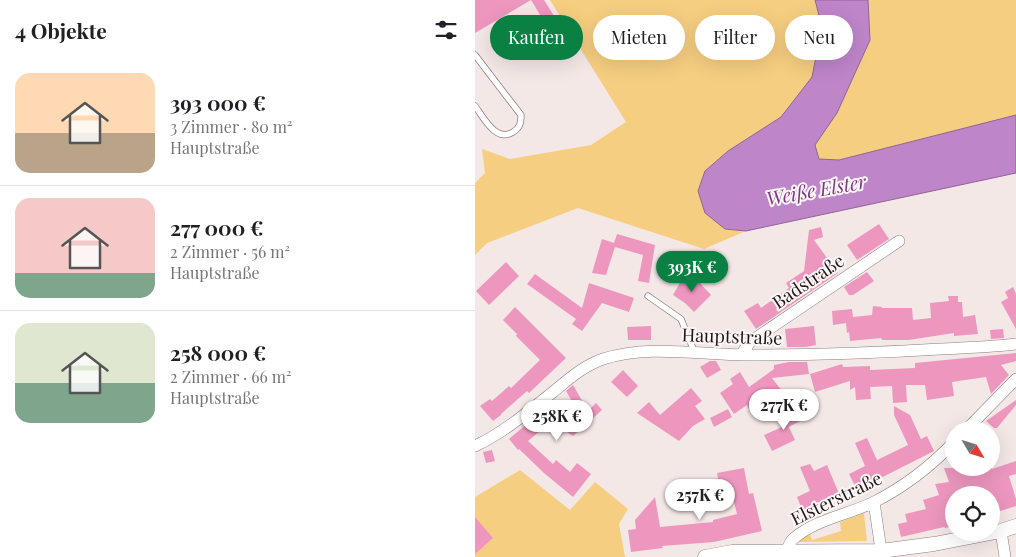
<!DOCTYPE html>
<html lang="de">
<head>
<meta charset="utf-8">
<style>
	body { margin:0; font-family:"Playfair Display",serif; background:#f2f2f2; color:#202124; height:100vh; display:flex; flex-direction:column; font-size:19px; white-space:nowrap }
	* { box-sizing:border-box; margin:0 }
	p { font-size:16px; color:#757577 }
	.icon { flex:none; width:28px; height:28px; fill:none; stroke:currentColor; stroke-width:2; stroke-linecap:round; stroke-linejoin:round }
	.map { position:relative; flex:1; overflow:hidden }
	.panel { display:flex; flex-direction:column; background:#fff; width:475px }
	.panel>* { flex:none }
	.top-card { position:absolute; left:15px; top:15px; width:450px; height:45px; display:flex; gap:10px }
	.needle { width:32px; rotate:128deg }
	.tools { position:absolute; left:470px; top:421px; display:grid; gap:10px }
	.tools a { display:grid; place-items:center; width:55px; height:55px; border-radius:50%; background:#fff; box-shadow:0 5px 20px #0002; font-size:25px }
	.price { position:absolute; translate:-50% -42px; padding:0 11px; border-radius:18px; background:#fff; color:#222; font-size:16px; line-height:32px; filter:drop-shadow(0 1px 2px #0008) }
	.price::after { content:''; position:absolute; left:50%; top:30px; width:15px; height:11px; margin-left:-8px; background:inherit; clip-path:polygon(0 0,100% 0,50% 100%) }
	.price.on { background:#0b8043; color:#fff }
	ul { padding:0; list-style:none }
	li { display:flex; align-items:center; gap:15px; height:125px; padding:0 15px }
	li+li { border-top:1px solid #e0e0e0 }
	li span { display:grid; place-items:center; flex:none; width:140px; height:100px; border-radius:15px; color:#555 }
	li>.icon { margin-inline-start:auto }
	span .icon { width:60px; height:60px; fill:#fffc; stroke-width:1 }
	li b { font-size:21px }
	h2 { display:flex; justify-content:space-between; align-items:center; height:60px; padding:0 15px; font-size:21px }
	.tag { padding:0 18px; border-radius:22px; background:#fff; box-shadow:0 5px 20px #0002; font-size:18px; line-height:45px }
	.tag.on { background:#0b8043; color:#fff }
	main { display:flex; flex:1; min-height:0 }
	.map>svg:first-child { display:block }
</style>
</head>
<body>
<main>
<section class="panel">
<h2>4 Objekte<svg class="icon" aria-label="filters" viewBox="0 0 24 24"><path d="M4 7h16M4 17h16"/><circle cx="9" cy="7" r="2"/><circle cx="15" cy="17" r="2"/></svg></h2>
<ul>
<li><span style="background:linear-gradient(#ffd9b3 60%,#b9a48a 0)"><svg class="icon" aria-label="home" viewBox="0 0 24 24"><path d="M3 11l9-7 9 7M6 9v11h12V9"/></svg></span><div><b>393 000 €</b><p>3 Zimmer · 80 m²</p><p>Hauptstraße</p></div></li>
<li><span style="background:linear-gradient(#f6c9c9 75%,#7fa58c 0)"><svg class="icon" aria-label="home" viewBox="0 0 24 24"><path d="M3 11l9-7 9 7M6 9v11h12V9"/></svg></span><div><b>277 000 €</b><p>2 Zimmer · 56 m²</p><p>Hauptstraße</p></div></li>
<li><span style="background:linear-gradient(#dfe7d0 60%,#7fa58c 0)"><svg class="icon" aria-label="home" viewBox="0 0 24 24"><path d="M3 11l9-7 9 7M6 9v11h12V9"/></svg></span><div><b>258 000 €</b><p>2 Zimmer · 66 m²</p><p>Hauptstraße</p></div></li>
</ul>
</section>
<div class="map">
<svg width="541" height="557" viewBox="0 0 541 557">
	<rect width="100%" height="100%" fill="#f4e8e7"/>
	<path fill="#f6ce81" d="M 75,0 L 340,0 L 347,27 L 337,77 L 306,117 L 253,151 L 230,171 L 223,191 L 230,213 L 250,229 L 271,231 L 229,249 L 103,208 L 12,243 L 0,255 L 0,183 L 10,173 L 7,149 L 35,159 L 116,145 L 151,122 Z
		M 393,0 L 541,0 L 541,115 L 364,160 L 344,160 L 340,145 L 362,113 L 395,40 Z
		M 45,470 L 95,510 L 120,482 L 153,509 L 144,524 L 150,557 L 0,557 L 0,497 Z
		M 389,513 L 392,541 L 324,542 L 323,540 L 335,534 L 337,540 L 366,531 L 365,522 Z"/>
	<path fill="#be85c8" stroke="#8e6594" d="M 340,0 L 393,0 L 395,40 L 362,113 L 340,145 L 344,159 L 364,160 L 541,115 L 541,173 L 271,231 L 250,229 L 230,213 L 223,191 L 230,171 L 253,151 L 306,117 L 337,77 L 347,27 Z"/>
	<path fill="#ed97be" d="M 0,0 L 69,0 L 91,35 L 81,41 L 56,0 L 0,33 Z
		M 404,224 L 414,239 L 382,260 L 372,245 Z
		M 346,227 L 348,237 L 339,240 L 363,273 L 281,329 L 269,311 L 283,303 L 286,308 L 314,288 L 311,283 L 329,271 L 334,230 Z
		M 142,234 L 180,245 L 174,283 L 163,281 L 168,255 L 140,247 L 131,275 L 117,273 L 127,239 L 139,243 Z
		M 31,262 L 44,276 L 14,305 L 1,291 Z
		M 392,272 L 399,281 L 378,295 L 374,295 L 369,287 Z
		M 60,274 L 107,308 L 114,283 L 159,298 L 154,312 L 127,303 L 107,331 L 97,324 L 101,319 L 52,284 Z
		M 210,274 L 225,283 L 236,295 L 219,312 L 210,303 L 198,295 Z
		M 538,287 L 541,294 L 541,329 L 526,302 L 533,298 L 530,292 Z
		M 473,296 L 483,296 L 483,302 L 487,302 L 488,317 L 500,315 L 503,334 L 479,336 L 479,333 L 434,340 L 407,340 L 406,338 L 375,341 L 374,332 L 372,333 L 371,323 L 358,325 L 357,311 L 377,309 L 378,317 L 397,315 L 398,306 L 407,307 L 407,308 L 437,308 L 438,320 L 456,318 L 455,303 L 474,301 Z
		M 40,307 L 91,358 L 54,393 L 52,391 L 26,414 L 26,415 L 18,421 L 5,406 L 15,399 L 17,401 L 34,386 L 36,388 L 65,360 L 41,336 L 42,334 L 28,320 Z
		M 176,326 L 176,340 L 153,340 L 152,327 Z
		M 339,326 L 341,345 L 331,347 L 312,347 L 310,329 Z
		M 528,329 L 529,338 L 516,339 L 515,330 Z
		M 541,353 L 541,361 L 526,365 L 534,375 L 516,394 L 511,377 L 477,382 L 479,396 L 452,400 L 450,385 L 431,385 L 432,402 L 418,403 L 417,386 L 395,387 L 396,399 L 381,400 L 380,387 L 375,390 L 375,381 L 340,392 L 335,374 L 367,364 L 368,367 L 395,366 L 395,370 L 440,368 L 440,363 Z
		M 235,361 L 241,361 L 246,370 L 232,378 L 225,367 Z
		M 314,362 L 332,362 L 334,374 L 297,378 L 307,391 L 274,409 L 272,405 L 259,414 L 245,393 L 258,384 L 255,379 L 265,372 L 274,387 L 299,369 L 299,365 Z
		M 148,370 L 163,386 L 152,397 L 136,382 Z
		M 98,385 L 106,399 L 115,409 L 121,403 L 127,410 L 98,436 L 89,430 L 83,435 L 73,424 L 53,441 L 78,464 L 81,460 L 95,472 L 102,463 L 116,474 L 98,497 L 69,473 L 44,449 L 43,450 L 34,439 L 74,405 L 90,422 L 102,410 L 91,391 Z
		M 216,388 L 227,401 L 220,406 L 230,419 L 218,426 L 204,441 L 162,413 L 174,402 L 185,415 Z
		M 541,400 L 541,405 L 522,428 L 519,428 L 511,421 Z
		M 419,406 L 435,415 L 446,439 L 452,436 L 459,451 L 382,490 L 374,474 L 390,466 L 380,443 L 392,438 L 402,460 L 433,445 L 419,415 Z
		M 253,409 L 257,417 L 239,427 L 235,418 Z
		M 326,409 L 331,418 L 314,427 L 320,440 L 297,451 L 289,435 L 307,427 L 303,419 Z
		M 17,450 L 20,461 L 11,463 L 8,452 Z
		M 541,461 L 541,474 L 534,476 L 541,499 L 541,506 L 516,514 L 516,495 L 479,495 L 479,526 L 470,528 L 469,527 L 426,537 L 423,524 L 432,522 L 430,514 L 451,509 L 448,500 L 464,495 L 460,484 L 474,482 L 469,468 L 517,468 L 517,469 Z
		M 335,464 L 339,471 L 352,465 L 365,496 L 328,512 L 322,497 L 335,491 L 325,467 Z
		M 269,468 L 274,494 L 278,493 L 287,531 L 239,542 L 187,546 L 188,548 L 156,552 L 153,530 L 161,529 L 160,520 L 180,497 L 185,527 L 238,522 L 238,520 L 262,514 L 254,483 L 244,484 L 242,473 Z
		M 0,517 L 18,538 L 0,554 Z"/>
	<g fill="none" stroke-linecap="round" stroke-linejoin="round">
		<g stroke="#897f7e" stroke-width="7">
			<path id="service" d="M 0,55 L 46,115 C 46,123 45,128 38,132 C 21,143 9,118 0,106
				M 173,296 L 206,319 L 219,351"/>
		</g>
		<g stroke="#897f7e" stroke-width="12">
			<path id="minor" d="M 266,355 L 275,342 L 424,241
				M 491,430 L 541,379
				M 0,446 C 28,433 53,412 78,392 C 94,379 108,366 128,359 C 174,344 224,355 272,355 C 336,355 401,353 465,349 C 490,348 516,347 541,344
				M 399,502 L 407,557
				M 526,531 L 530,557
				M 311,552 C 313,547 315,542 318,539 C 341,519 373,515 399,502 C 429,487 456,466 479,442"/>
		</g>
		<g stroke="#897f7e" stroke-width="15">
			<path id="tertiary" d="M 230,557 L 257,552 L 406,551 L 459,544 L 526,531 L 541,526"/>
		</g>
		<use href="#service" stroke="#fff" stroke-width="5.5"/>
		<use href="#minor" stroke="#fff" stroke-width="11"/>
		<use href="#tertiary" stroke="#fff" stroke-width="14"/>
	</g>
	<g text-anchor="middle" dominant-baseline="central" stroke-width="4" stroke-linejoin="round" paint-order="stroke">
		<g font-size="18" fill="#1f1a1a" stroke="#fef6f6">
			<text transform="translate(333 281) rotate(-34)">Badstraße</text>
			<text transform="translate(257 336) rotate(2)">Hauptstraße</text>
			<text transform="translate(361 498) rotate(-26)">Elsterstraße</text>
		</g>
		<g font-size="19" font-style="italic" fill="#7a3687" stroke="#fef6f6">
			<text transform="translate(341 189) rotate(-10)">Weiße Elster</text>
		</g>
	</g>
</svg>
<div class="tools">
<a><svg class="needle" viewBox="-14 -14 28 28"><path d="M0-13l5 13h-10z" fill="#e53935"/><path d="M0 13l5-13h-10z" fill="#757577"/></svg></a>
<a><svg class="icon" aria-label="locate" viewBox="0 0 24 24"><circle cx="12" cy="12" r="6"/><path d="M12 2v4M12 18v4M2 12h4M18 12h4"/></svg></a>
</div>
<b class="price on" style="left:217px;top:293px">393K €</b>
<b class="price" style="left:309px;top:431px">277K €</b>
<b class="price" style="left:82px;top:442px">258K €</b>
<b class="price" style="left:225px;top:521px">257K €</b>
<div class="top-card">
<a class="tag on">Kaufen</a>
<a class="tag">Mieten</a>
<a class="tag">Filter</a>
<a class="tag">Neu</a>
</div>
</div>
</main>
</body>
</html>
